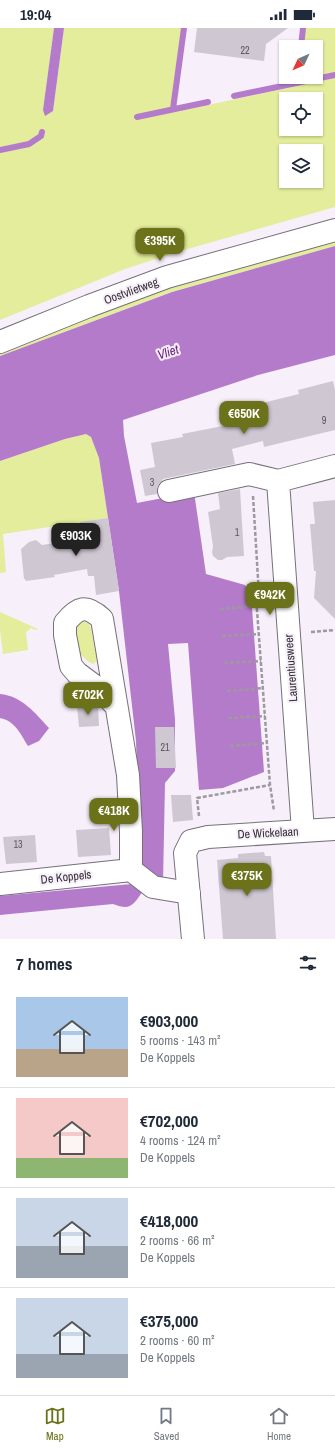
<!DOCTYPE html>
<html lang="en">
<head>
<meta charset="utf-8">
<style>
	body { margin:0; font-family:"Archivo Narrow",sans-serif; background:#f6f6f7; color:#1f2937; height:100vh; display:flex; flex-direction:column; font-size:15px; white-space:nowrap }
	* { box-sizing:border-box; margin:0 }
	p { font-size:13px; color:#747a83 }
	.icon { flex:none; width:22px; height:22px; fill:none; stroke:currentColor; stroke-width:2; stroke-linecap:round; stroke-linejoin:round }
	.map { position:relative; height:911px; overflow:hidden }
	.panel { display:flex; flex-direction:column; background:#fff; flex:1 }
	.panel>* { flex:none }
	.needle { width:26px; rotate:226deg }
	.tools { position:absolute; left:279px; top:12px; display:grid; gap:8px }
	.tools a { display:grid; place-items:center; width:44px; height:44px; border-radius:0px; background:#fff; box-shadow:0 1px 3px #0004; font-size:20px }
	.price { position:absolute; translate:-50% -34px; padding:0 9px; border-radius:8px; background:#6b7219; color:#fff; font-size:13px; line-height:26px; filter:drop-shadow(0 1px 2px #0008) }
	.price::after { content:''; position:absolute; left:50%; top:24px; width:12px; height:9px; margin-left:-6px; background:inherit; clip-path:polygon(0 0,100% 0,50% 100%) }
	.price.active { background:#222; color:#fff }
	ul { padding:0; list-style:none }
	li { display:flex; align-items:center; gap:12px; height:100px; padding:0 16px }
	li+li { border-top:1px solid #e0e1e3 }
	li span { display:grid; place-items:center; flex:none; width:112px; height:80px; border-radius:0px; color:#555 }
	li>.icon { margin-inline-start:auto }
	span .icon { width:48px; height:48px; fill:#fffc; stroke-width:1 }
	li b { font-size:17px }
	h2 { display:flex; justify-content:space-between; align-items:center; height:48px; padding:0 16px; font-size:17px }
	.status { display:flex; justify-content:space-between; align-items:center; height:28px; padding:0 20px; background:#fff; direction:ltr }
	.status svg { height:11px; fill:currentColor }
	.menu { display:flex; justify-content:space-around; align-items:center; height:56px; border-top:1px solid #e0e1e3; background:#fff; font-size:11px; color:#747a83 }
	.menu a { display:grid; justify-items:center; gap:2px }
	.menu .active { color:#6b7219 }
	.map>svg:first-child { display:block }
</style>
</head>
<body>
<div class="status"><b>19:04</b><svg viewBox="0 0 49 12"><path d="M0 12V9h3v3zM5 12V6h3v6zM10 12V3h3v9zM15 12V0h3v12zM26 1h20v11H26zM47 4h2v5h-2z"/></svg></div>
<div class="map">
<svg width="335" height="911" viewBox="0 0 335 911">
	<rect width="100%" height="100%" fill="#f7effa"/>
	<path fill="#e3ed9b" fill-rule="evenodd" d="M 0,0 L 54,0 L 43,82 L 53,83 L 64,0 L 185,0 L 175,84 L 297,58 L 298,49 L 316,49 L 316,19 L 303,19 L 305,0 L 335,0 L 335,179 L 184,222 L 125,241 L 0,292 ZM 286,71 L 316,71 L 316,101 L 286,101 ZM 286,123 L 316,123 L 316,153 L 286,153 Z
		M 335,210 L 335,218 L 171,264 L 0,328 L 0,322 L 170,258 Z
		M 86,406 L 91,409 L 99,430 L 108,490 L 3,506 L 6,544 L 0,545 L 0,433 L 65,411 Z
		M 0,584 L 38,601 L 36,602 L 31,600 L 26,604 L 28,622 L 3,626 L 0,602 Z
		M 83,593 L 88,595 L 91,600 L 97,633 L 93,636 C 85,633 76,622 75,613 C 74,608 76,602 76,597 Z"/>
	<path fill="#b47bcb" d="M 54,0 L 64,0 L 53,83 L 45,88 L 43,82 Z
		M 335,218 L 335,327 L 258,347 L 123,392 L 124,408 L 137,475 L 194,464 L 206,546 L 245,557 L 251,566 L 264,744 L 223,760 L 199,762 L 188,615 L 168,616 L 175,691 L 175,743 L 165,755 L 163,854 L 144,845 L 140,834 L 136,713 L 119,563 L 99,430 L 91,409 L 86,406 L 65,411 L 0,433 L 0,328 L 172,264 Z
		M 0,666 C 22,668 35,685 49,700 L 39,713 L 28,718 C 20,705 15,693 0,690 Z
		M 132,856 L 143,863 C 133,877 131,883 113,876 L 0,887 L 0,868 Z"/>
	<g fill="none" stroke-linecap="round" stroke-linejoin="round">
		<path stroke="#b47bcb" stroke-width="6" d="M 301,19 L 303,0
			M 234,68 L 335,47
			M 173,81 L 184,0
			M 137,89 L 208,74
			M 0,122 L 29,116 L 41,108 L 42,104"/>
	</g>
	<path fill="#cfc7d2" d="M 197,0 L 288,0 L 266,16 L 264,33 L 194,24 Z
		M 333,353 L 335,362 L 335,402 L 264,419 L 263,413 L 232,421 L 235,436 L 163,451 L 157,459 L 157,466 L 145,468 L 140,442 L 155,439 L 151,415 L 183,409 L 182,406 L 258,391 L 254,377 L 299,366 L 298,362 Z
		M 240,461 L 244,528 L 227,529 L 222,532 L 218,532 L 213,528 L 212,524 L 213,518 L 208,484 L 220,481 L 218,465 Z
		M 335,472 L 335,591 L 314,570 L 316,543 L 314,543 L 310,496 L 315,496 L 313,474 Z
		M 108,490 L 119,563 L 96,567 L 94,548 L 88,548 L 87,541 L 54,547 L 55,549 L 26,553 L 25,551 L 24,551 L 21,521 L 29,514 L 36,512 L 42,517 L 83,511 L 80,494 Z
		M 98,678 L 99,698 L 79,699 L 77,679 Z
		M 155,699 L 174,699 L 176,740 L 156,740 Z
		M 171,767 L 191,767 L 193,792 L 173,794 Z
		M 109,800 L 111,827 L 78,829 L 76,802 Z
		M 35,807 L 37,834 L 6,836 L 3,809 Z
		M 264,824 L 265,828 L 271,828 L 276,911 L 223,911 L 217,832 L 238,830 L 238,826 Z"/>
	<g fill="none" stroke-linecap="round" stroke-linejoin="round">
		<g stroke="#77707a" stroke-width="24">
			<path id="street" d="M 0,314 L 89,278 L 167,249 L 335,202
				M 169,463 L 249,446 L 278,453
				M 116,678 L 104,665 L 77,645 L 71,638 L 65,607 L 65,595 C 78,579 86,576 102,591 L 128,747 L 131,804 L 131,842 L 153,859 L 189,865
				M 303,803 L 278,453 L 335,438
				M 0,856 L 131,842
				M 193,911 L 185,825 L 191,813 L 208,809 L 335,801"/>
		</g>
		<path stroke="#9e98a0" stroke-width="2.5" stroke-dasharray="4 2" stroke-linecap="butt" d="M 253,468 L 259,567 L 256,569 L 270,757 L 274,783
			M 220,581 L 257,578
			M 311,604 L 335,602
			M 222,608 L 259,606
			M 224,635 L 261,633
			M 227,663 L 263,660
			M 228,690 L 265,688
			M 230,718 L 267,715
			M 199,788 L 197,770 L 270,757"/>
		<use href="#street" stroke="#fff" stroke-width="22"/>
	</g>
	<g text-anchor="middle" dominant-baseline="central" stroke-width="4" stroke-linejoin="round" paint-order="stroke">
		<g font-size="10" fill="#5c575e">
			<text x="245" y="22">22</text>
			<text x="324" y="392">9</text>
			<text x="152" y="454">3</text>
			<text x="237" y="504">1</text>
			<text x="165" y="719">21</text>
			<text x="18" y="816">13</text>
		</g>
		<g font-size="12" fill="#353237" stroke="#f7effa">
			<text transform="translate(131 263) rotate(-20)">Oostvlietweg</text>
			<text transform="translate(291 640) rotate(-94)">Laurentiusweer</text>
			<text transform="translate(268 805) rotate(-3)">De Wickelaan</text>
			<text transform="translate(66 849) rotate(-6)">De Koppels</text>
		</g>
		<g font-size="13" font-style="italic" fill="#692282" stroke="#f7effa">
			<text transform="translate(168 324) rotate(-18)">Vliet</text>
		</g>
	</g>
</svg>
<div class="tools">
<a><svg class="needle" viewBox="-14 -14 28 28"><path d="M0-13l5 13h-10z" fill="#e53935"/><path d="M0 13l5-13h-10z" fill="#747a83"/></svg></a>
<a><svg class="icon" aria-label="locate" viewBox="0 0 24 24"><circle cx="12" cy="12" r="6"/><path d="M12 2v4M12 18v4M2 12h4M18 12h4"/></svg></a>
<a><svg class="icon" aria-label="layers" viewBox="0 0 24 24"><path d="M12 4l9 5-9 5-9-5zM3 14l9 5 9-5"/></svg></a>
</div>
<b class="price" style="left:160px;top:234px">€395K</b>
<b class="price" style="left:244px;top:407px">€650K</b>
<b class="price active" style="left:76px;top:529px">€903K</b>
<b class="price" style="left:270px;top:588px">€942K</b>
<b class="price" style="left:88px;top:688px">€702K</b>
<b class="price" style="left:114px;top:804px">€418K</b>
<b class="price" style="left:247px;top:869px">€375K</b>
</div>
<section class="panel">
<h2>7 homes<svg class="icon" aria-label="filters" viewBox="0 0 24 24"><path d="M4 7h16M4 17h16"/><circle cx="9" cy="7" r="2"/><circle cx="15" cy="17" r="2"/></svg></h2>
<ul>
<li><span style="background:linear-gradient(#a9c7e8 65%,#b9a48a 0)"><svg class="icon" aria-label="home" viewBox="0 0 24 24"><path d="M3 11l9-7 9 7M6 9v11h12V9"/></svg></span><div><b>€903,000</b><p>5 rooms · 143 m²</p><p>De Koppels</p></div></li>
<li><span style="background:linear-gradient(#f6c9c9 75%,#8fb573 0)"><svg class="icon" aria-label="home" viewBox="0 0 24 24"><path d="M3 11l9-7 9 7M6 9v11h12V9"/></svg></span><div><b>€702,000</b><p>4 rooms · 124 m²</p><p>De Koppels</p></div></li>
<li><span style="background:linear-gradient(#c9d6e8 60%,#9aa5b1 0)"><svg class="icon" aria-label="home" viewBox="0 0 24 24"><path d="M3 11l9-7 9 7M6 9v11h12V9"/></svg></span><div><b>€418,000</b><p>2 rooms · 66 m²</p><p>De Koppels</p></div></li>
<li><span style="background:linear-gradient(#c9d6e8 70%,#9aa5b1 0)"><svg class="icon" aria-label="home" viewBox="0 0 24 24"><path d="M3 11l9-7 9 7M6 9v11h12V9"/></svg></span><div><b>€375,000</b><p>2 rooms · 60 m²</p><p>De Koppels</p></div></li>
</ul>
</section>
<nav class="menu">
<a class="active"><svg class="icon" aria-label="map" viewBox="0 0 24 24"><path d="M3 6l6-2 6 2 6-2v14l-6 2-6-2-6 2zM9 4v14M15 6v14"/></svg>Map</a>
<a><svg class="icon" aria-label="saved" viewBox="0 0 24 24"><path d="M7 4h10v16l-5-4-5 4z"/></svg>Saved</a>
<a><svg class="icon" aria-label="home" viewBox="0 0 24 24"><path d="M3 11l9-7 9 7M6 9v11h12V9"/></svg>Home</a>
</nav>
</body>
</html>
